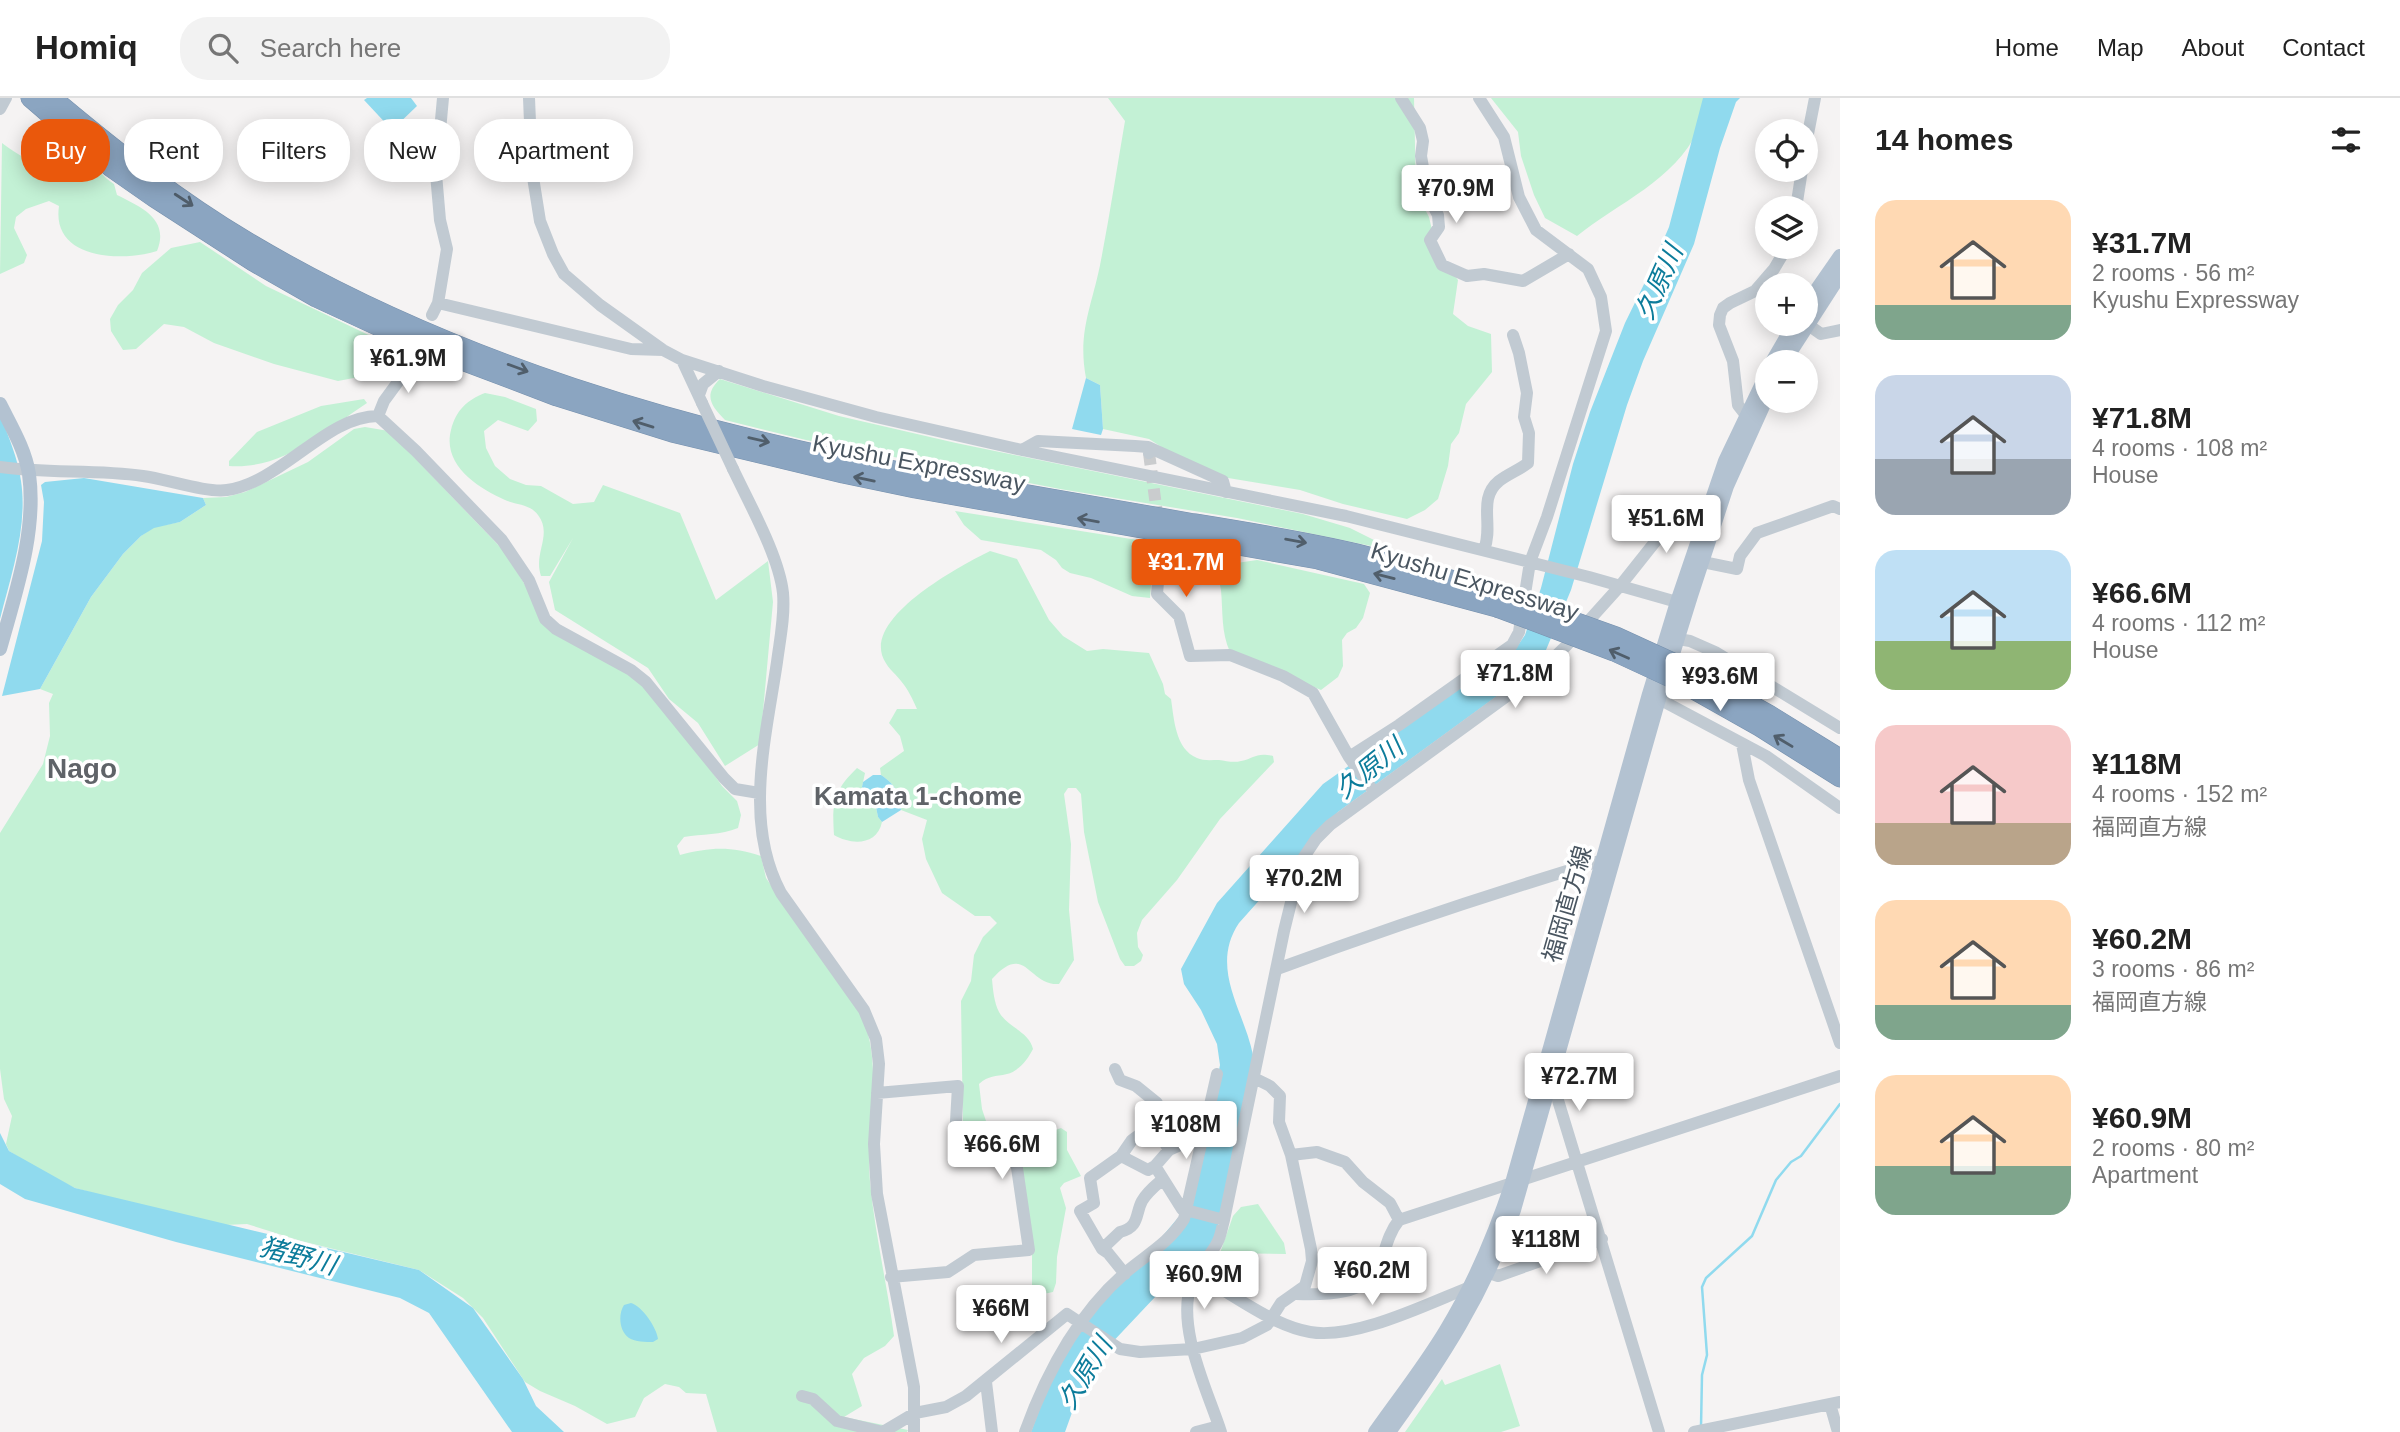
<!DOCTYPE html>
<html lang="en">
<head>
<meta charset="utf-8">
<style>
	body { margin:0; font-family:Helvetica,"Noto Sans JP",sans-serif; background:#f2f2f2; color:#222; height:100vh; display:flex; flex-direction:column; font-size:26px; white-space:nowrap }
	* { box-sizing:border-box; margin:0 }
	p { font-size:23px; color:#767676 }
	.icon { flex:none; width:38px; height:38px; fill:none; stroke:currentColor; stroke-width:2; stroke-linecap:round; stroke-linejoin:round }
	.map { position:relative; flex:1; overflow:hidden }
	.panel { display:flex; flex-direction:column; background:#fff; width:560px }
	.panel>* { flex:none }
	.banner { position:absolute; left:21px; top:21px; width:665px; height:63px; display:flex; gap:14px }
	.buttons { position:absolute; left:1755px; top:21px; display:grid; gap:14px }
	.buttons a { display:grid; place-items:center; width:63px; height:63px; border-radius:50%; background:#fff; box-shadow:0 4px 18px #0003; font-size:35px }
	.price { position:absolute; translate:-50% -60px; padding:0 16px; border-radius:7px; background:#fff; color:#222; font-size:23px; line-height:46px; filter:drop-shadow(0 2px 4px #0008) }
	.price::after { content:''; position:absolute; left:50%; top:42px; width:21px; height:16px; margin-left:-10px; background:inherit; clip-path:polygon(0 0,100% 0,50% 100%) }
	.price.on { background:#ea580c; color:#fff }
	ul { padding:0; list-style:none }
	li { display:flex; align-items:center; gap:21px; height:175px; padding:0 35px }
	li span { display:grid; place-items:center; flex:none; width:196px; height:140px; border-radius:21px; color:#555 }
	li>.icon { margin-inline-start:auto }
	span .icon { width:84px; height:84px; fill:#fffc; stroke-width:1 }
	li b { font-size:30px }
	h2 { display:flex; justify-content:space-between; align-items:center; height:84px; padding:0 35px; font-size:30px }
	.tag { padding:0 24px; border-radius:28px; background:#fff; box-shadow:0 4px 18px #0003; font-size:24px; line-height:63px }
	.tag.on { background:#ea580c; color:#fff }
	header { display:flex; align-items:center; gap:42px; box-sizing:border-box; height:98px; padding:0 35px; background:#fff; border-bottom:2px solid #e0e0e0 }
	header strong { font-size:33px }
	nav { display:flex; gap:38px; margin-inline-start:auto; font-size:24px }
	.search { width:490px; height:63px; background:#f2f2f2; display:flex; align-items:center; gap:18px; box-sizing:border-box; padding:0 24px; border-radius:28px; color:#767676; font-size:26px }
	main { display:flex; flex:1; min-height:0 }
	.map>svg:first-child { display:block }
</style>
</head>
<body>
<header>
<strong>Homiq</strong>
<div class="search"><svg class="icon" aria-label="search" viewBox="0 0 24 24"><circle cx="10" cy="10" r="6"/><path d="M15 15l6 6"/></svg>Search here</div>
<nav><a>Home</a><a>Map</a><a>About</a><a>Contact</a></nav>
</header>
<main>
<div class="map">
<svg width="1840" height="1334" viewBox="0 0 1840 1334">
	<rect width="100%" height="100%" fill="#f5f3f3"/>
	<path fill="#c3f1d5" d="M 1108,0 L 1414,0 L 1416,94 L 1429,119 L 1435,145 L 1442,163 L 1458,182 L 1453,216 L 1468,228 L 1491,236 L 1492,274 L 1466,306 L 1459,335 L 1451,346 L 1448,368 L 1438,401 L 1425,412 L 1407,421 L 1343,406 L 1300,392 L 1204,376 L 1149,341 L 1103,331 L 1100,287 L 1086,280 C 1077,233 1093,206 1101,162 C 1110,116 1117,69 1125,23 Z
		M 1491,0 L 1706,0 C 1704,10 1703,22 1698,32 C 1675,82 1618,105 1577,138 L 1545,120 L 1534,97 L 1521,58 L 1518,34 Z
		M 2,45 C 21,59 38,70 63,66 C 70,64 77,59 84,61 C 95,65 103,80 114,86 L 117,97 C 141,109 170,121 157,153 C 122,164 51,162 59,108 L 49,103 L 26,111 L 16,119 L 14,130 L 27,157 L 24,165 L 0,176 Z
		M 200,144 L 266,188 L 400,252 L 399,260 L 391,276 L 377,281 L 359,279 L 338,283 L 274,266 L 214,245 L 184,229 L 164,226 L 136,251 L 123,252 L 111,233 L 110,221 L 118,207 L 133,192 L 142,175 L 171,150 Z
		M 720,281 L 839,318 L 956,345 L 1303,416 L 1350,430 L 1380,445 L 1371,448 L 1237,420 L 1060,391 L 806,342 L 725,322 C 711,308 703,297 720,281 Z
		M 485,295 L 505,299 L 536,311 L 537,323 L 528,333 L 498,322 L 484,333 L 486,350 L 495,368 L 510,381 L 526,387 L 541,388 L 573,406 L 594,404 L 603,387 L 680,415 L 716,502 L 768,463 L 773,504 L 760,646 L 725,668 L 698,625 L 669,601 L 648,570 L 555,512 L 549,484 L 573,440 L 550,478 L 541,478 C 533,455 553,437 538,417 C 530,406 517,407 505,402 C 478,390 442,367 451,332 C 456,312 467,302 485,295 Z
		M 364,301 L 367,305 C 325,333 283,372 229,368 L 229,363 L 257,334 L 321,308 Z
		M 365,329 L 389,333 L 505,454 L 530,495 L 536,511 L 635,577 L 698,654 L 722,688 L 737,703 L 741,717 L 738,730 C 721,737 702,736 684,739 L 677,748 L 680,757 C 710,749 731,748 761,758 L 766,780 L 863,920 C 884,975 865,1028 870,1084 C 875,1136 887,1186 894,1238 L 885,1248 L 864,1260 L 852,1276 L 862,1308 L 844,1319 L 908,1332 L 907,1334 L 717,1334 L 706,1296 L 686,1295 L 679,1289 L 665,1286 L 644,1300 L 635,1319 L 607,1326 L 575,1308 L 540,1293 L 525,1284 L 483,1220 L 463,1200 L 419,1172 L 301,1143 L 247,1126 L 225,1127 L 154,1112 L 75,1090 L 44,1075 L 9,1053 L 6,1046 L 12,1018 L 4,1001 L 0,971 L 0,735 L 43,666 L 50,638 L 49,605 L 53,596 L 40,591 L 91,499 L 123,456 L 141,438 L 154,429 L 180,424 L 206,407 L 203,400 L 226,399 L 245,394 L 308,364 L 354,331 Z
		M 955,413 L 1150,444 L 1154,449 L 1150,500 L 1132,498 L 1091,480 L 1070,475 L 1062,470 L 1056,462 L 1041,452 L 981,442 L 964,427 Z
		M 990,453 L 1017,461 L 1049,522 L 1063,538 L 1087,553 L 1103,551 L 1149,555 L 1163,586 L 1165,596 L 1171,601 C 1174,620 1175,651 1197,660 C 1203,663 1211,662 1219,662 C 1226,663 1234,665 1241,663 C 1255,660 1256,654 1273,658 L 1274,664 L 1220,721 L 1177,782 L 1142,822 L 1137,835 L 1138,849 L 1143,857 L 1141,863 L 1134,868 L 1125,868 L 1120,861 L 1098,804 L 1084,734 L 1081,696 L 1076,690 L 1068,690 L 1064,696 L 1071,746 L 1069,812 L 1074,862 L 1059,886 C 1028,888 1026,843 992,881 C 993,892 994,904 999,914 C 1008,930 1029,933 1033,951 C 1028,961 1019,973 1007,976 C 995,979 989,977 979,986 L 982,1011 L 987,1026 L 1014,1039 L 1029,1042 L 1061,1030 L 1067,1034 L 1067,1052 L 1081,1078 L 1064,1085 L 1060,1090 L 1066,1110 L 1057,1159 L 1056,1185 L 1053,1194 C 1042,1197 1039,1195 1032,1187 L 1032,1139 L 1016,1058 L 967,1040 L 963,1033 L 961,903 L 971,883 L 974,857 L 983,839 L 997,825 L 990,818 L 975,818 L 942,795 L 926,761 L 922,741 L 927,722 L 901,712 C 899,695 896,687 881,677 L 880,670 L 904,653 L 900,638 L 889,625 L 897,611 L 917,611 C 913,602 908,591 901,583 C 894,574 886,569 882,557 C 870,516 960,468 990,453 Z
		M 1257,462 L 1364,486 L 1370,495 L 1363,520 L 1356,530 L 1347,535 L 1342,542 L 1343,568 L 1338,579 L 1321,592 L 1230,554 C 1221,534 1223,514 1221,492 C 1220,484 1216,478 1218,470 L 1223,467 Z
		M 857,670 L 865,675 L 862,689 L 876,709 L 878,719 L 882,724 C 877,748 851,747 834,737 C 832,706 833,693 857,670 Z
		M 1258,1106 L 1284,1145 L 1286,1156 L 1220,1155 L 1233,1118 L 1241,1109 Z
		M 1500,1266 L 1520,1328 L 1501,1334 L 1405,1334 L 1442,1281 L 1445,1287 Z"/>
	<path fill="#90daee" d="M 367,0 L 411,0 L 417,8 L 392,32 L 364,2 Z
		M 1703,0 L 1740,0 L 1736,4 L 1720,50 L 1694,146 L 1643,263 L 1627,307 L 1571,492 L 1546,552 L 1526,577 L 1338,714 L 1239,825 C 1209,870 1244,912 1253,957 L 1225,1107 L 1210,1151 L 1156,1198 L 1106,1251 L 1074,1309 L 1065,1334 L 1031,1334 L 1044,1299 L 1076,1236 L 1103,1201 L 1134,1172 L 1193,1102 L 1220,967 L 1217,946 L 1201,912 L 1184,886 L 1181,871 L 1217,805 L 1323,686 L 1516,550 L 1525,537 L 1541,490 L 1573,366 L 1590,314 L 1625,225 L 1647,180 L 1669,129 Z
		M 1086,280 L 1100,287 L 1103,331 L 1101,337 L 1072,331 Z
		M 0,316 C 8,338 18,360 21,383 C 28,429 11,477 0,521 Z
		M 84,380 L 203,400 L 206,407 L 180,424 L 154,430 L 141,438 L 123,456 L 91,499 L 40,591 L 2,598 L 42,443 L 44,404 L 41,387 L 45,384 Z
		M 873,677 L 881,677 C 896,687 899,695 901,712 L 882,724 L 878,719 L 876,709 L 862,689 L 863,684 Z
		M 0,1035 L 9,1053 L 75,1090 L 419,1172 L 473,1210 L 523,1281 L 536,1308 L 564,1334 L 512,1334 L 429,1215 L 400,1200 L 176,1144 L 25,1101 L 0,1086 Z
		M 631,1205 C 642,1208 657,1230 658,1241 L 653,1244 C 646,1244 635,1244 629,1240 C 619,1233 618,1216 624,1207 Z"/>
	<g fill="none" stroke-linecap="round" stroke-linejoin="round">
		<path stroke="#90daee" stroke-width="2.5" d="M 1701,1329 L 1702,1277 L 1707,1257 L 1702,1189 L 1706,1180 L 1752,1138 L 1776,1082 L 1791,1064 L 1801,1058 L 1840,1006"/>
		<path stroke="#caccce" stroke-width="12" stroke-dasharray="12 6" stroke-linecap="butt" d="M 1149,355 L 1158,423"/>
		<g stroke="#7690ad" stroke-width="19">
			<path id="highway" d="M 30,0 L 111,70 L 154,100 L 253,164 L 316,200 L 409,243 L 557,299 L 672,335 L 843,376 L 915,391 L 1318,462 L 1497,510
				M 53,0 C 115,52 178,102 247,143 C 452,265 687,333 920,377 C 1010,393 1099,408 1189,424 C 1245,433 1302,442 1357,455 C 1405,467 1452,481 1499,496
				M 1688,571 L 1769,616 L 1840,660
				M 1681,585 L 1759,629 L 1840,680"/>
		</g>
		<path stroke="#c1cad2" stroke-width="12" d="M 529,0 L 532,73 L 540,123 L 553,156 L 564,176 L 600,207 L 663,252 L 682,262 L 763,288 L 876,319 L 1022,352 L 1346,418 L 1589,479 L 1684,506
			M 1401,0 L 1420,30 L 1423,43 L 1421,58 L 1424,75 L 1423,89 L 1438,117 L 1439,129 L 1430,142 L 1442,167 L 1467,178 L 1484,176 L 1523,183 L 1569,156
			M 0,11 L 6,0
			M 1806,46 L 1815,0
			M 1796,110 L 1802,72
			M 438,205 L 631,251 L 663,252
			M 432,217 L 438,205 L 447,151 L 440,122 L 436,76 L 443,0
			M 1807,226 L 1821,236 L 1840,232
			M 682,262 L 702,305
			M 699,297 L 703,286 L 719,273
			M 1745,316 L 1738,307 L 1733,263 L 1719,227 L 1720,217 L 1723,210 L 1730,205 L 1755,193 L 1774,171 L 1787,149
			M 378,318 L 384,303 L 414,262
			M 1148,349 L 1223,383 L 1226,394
			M 1022,352 L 1038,343 L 1135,348 L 1148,349 L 1149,355
			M 0,369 C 47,376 95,371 143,378 C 166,381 206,395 227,392 C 282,384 326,318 378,318 L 416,353 L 502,442 L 529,482 L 545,521 L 556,531 L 631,572 L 646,584 L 724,680 L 735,691 L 759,695
			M 733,371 C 749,405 779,458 783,495 C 785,518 780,541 777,564 C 766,639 743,725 781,795 L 864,912 L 876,941 L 879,966 L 874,1046 L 877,1096 L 914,1289 L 914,1334
			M 1161,448 L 1157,496 L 1179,518 L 1190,558 L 1230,557 L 1283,578 L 1313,595 L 1349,659 L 1374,694
			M 1484,452 C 1494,427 1477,401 1499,383 C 1508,376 1519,372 1528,365 L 1529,335 L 1524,319 L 1527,295 L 1519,255 L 1513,237
			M 1693,462 L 1737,471 L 1740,458 L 1757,435 L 1833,408 L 1840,411
			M 1678,541 L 1690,543 L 1715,554 L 1840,630
			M 1659,601 L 1766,658 L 1840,710
			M 1742,646 L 1749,682 L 1840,945
			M 1349,659 L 1399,627 L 1512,547 L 1519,534 L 1530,464 L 1547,419 L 1606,233 L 1601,199 L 1588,171 L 1536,132 L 1519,99 L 1504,39 L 1479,0
			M 1277,871 C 1385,831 1493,795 1603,762
			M 1115,971 L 1120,982 L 1136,988 L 1157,1005 L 1154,1026
			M 877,995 L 958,988 L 955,1041 L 1016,1063 L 1029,1152 L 974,1157 L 948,1174 L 891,1179
			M 1548,996 L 1557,999 L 1659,1334
			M 1291,1057 L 1317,1054 L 1345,1064 L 1363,1084 L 1390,1105 L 1399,1122
			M 1121,1058 L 1132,1042 L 1154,1026 L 1169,1052
			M 1155,1068 L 1169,1052 L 1202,1037
			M 1102,1151 L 1120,1134 C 1140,1129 1135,1116 1142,1103 C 1147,1094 1156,1087 1163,1081
			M 1197,1173 C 1212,1186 1229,1196 1246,1206 C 1266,1218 1287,1230 1310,1234 C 1355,1242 1427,1206 1470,1189
			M 1489,1175 L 1498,1178 L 1602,1141
			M 1125,1176 L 1108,1155 L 1102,1151 L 1080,1113 L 1094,1105 L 1090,1080 L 1121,1058 L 1148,1072 L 1155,1068 L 1182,1111 L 1224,1122
			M 1296,1196 C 1323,1197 1368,1198 1380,1167 C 1386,1150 1388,1136 1399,1122 L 1840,978
			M 986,1284 L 992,1334
			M 802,1298 L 813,1301 L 837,1323 L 883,1334
			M 1830,1306 L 1838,1334
			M 883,1334 L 915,1315 L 946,1309 L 966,1298 L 1067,1216 L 1120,1251 L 1140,1254 L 1193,1251 L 1242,1240 L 1267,1227 L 1281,1205 L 1305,1188 L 1312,1163 L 1311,1151 L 1291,1057 L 1279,1024 L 1280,998 L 1270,988 L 1254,980
			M 1025,1334 C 1046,1276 1078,1216 1125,1175 C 1146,1157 1169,1145 1184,1121 L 1217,976
			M 1196,1334 L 1219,1328
			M 1221,1334 C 1207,1291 1175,1228 1192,1183 C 1198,1168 1212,1157 1218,1143 C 1221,1137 1222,1129 1224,1122 L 1284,833 L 1299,772 L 1302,762 L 1316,741 L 1330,727 L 1537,576 L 1566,548 L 1620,488 L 1682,410 L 1701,406 L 1708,408
			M 1694,1334 L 1840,1304"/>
		<path stroke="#b3c2d1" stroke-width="14" d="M 1806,207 L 1840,158
			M 1772,264 L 1794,226
			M 1784,264 L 1840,177
			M 0,306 C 11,328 25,351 29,376 C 37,434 15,496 0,551
			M 1375,1334 C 1399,1300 1425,1267 1446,1232 C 1474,1186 1495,1136 1512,1085 L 1649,596 L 1677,504 L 1725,363 L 1768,273
			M 1389,1334 C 1442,1261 1483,1197 1514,1112 L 1659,601 L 1691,498 L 1727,388 L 1768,297"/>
		<use href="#highway" stroke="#8ba5c1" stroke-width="18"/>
		<g stroke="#7690ad" stroke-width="19" stroke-linecap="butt">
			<path id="highway-bridge" d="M 1499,496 L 1616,538 L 1688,571
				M 1497,510 L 1614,554 L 1681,585"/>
		</g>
		<path stroke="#c1cad2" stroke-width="12" d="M 702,305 L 733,371"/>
		<use href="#highway-bridge" stroke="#8ba5c1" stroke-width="18"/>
	</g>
	<defs><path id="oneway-shaft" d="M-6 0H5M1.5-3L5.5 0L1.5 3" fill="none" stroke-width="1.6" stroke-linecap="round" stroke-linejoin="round" transform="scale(1.75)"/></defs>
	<g stroke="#505e6b">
		<use href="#oneway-shaft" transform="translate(184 102) rotate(33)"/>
		<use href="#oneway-shaft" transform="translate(518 270) rotate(20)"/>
		<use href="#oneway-shaft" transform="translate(643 326) rotate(-163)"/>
		<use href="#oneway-shaft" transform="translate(759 342) rotate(13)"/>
		<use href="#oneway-shaft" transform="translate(864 381) rotate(-168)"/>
		<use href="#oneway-shaft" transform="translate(1088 422) rotate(-170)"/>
		<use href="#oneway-shaft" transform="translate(1296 443) rotate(10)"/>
		<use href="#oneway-shaft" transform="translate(1384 478) rotate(-166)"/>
		<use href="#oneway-shaft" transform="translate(1619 556) rotate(-156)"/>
		<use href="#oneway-shaft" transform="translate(1783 643) rotate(-149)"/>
	</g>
	<g text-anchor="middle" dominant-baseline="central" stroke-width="7" stroke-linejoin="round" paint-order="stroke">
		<g font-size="24" fill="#4a5661" stroke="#fff">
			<text transform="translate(919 365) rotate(11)">Kyushu Expressway</text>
			<text transform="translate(1475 483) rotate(17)">Kyushu Expressway</text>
			<text transform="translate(1567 806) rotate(-74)">福岡直方線</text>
		</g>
		<g font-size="26" font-style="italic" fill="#0c7c9b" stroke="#fff">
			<text transform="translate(1659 184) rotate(-66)">久原川</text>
			<text transform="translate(1369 670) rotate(-39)">久原川</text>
			<text transform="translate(298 1158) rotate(15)">猪野川</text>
			<text transform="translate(1085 1275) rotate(-59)">久原川</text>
		</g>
		<g font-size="26" font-weight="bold" fill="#5f6368" stroke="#fff">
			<text x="918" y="698">Kamata 1-chome</text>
		</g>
		<g font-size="28" font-weight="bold" fill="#5f6368" stroke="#fff">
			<text x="82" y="670">Nago</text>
		</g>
	</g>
</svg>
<div class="buttons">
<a><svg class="icon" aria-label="locate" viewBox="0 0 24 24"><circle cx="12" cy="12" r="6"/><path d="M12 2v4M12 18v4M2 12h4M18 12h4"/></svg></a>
<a><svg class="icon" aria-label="layers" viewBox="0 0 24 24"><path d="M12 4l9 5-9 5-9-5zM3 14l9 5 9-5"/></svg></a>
<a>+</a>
<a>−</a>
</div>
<b class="price" style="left:1456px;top:127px">¥70.9M</b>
<b class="price" style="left:408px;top:297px">¥61.9M</b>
<b class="price" style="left:1666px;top:457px">¥51.6M</b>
<b class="price on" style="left:1186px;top:501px">¥31.7M</b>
<b class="price" style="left:1515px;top:612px">¥71.8M</b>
<b class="price" style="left:1720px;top:615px">¥93.6M</b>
<b class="price" style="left:1304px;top:817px">¥70.2M</b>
<b class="price" style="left:1579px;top:1015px">¥72.7M</b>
<b class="price" style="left:1186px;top:1063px">¥108M</b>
<b class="price" style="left:1002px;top:1083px">¥66.6M</b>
<b class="price" style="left:1546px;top:1178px">¥118M</b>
<b class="price" style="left:1372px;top:1209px">¥60.2M</b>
<b class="price" style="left:1204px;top:1213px">¥60.9M</b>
<b class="price" style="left:1001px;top:1247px">¥66M</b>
<div class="banner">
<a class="tag on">Buy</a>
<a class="tag">Rent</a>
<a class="tag">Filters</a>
<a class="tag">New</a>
<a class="tag">Apartment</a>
</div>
</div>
<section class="panel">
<h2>14 homes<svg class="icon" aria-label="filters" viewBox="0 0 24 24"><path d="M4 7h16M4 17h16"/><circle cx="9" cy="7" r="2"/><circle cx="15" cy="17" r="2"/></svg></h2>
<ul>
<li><span style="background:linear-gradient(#ffd9b3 75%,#7fa58c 0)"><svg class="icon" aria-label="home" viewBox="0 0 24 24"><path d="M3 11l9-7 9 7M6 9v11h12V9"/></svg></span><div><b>¥31.7M</b><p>2 rooms · 56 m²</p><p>Kyushu Expressway</p></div></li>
<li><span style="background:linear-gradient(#c9d6e8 60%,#9aa5b1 0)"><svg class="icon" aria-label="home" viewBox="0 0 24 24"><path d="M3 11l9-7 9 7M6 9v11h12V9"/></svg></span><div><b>¥71.8M</b><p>4 rooms · 108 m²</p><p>House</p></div></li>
<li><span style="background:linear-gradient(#bfe0f5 65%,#8fb573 0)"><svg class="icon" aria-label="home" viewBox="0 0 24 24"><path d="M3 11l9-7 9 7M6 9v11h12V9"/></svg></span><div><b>¥66.6M</b><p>4 rooms · 112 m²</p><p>House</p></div></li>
<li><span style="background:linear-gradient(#f6c9c9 70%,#b9a48a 0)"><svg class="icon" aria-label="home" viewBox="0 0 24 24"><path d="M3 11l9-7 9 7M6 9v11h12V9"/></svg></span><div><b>¥118M</b><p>4 rooms · 152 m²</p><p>福岡直方線</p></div></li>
<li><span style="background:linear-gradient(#ffd9b3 75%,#7fa58c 0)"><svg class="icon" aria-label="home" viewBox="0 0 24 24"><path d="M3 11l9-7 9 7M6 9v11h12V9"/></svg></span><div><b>¥60.2M</b><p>3 rooms · 86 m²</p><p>福岡直方線</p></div></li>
<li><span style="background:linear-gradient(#ffd9b3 65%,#7fa58c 0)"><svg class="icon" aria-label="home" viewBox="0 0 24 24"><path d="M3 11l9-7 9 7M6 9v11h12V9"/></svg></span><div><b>¥60.9M</b><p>2 rooms · 80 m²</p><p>Apartment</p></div></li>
</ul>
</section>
</main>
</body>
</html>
